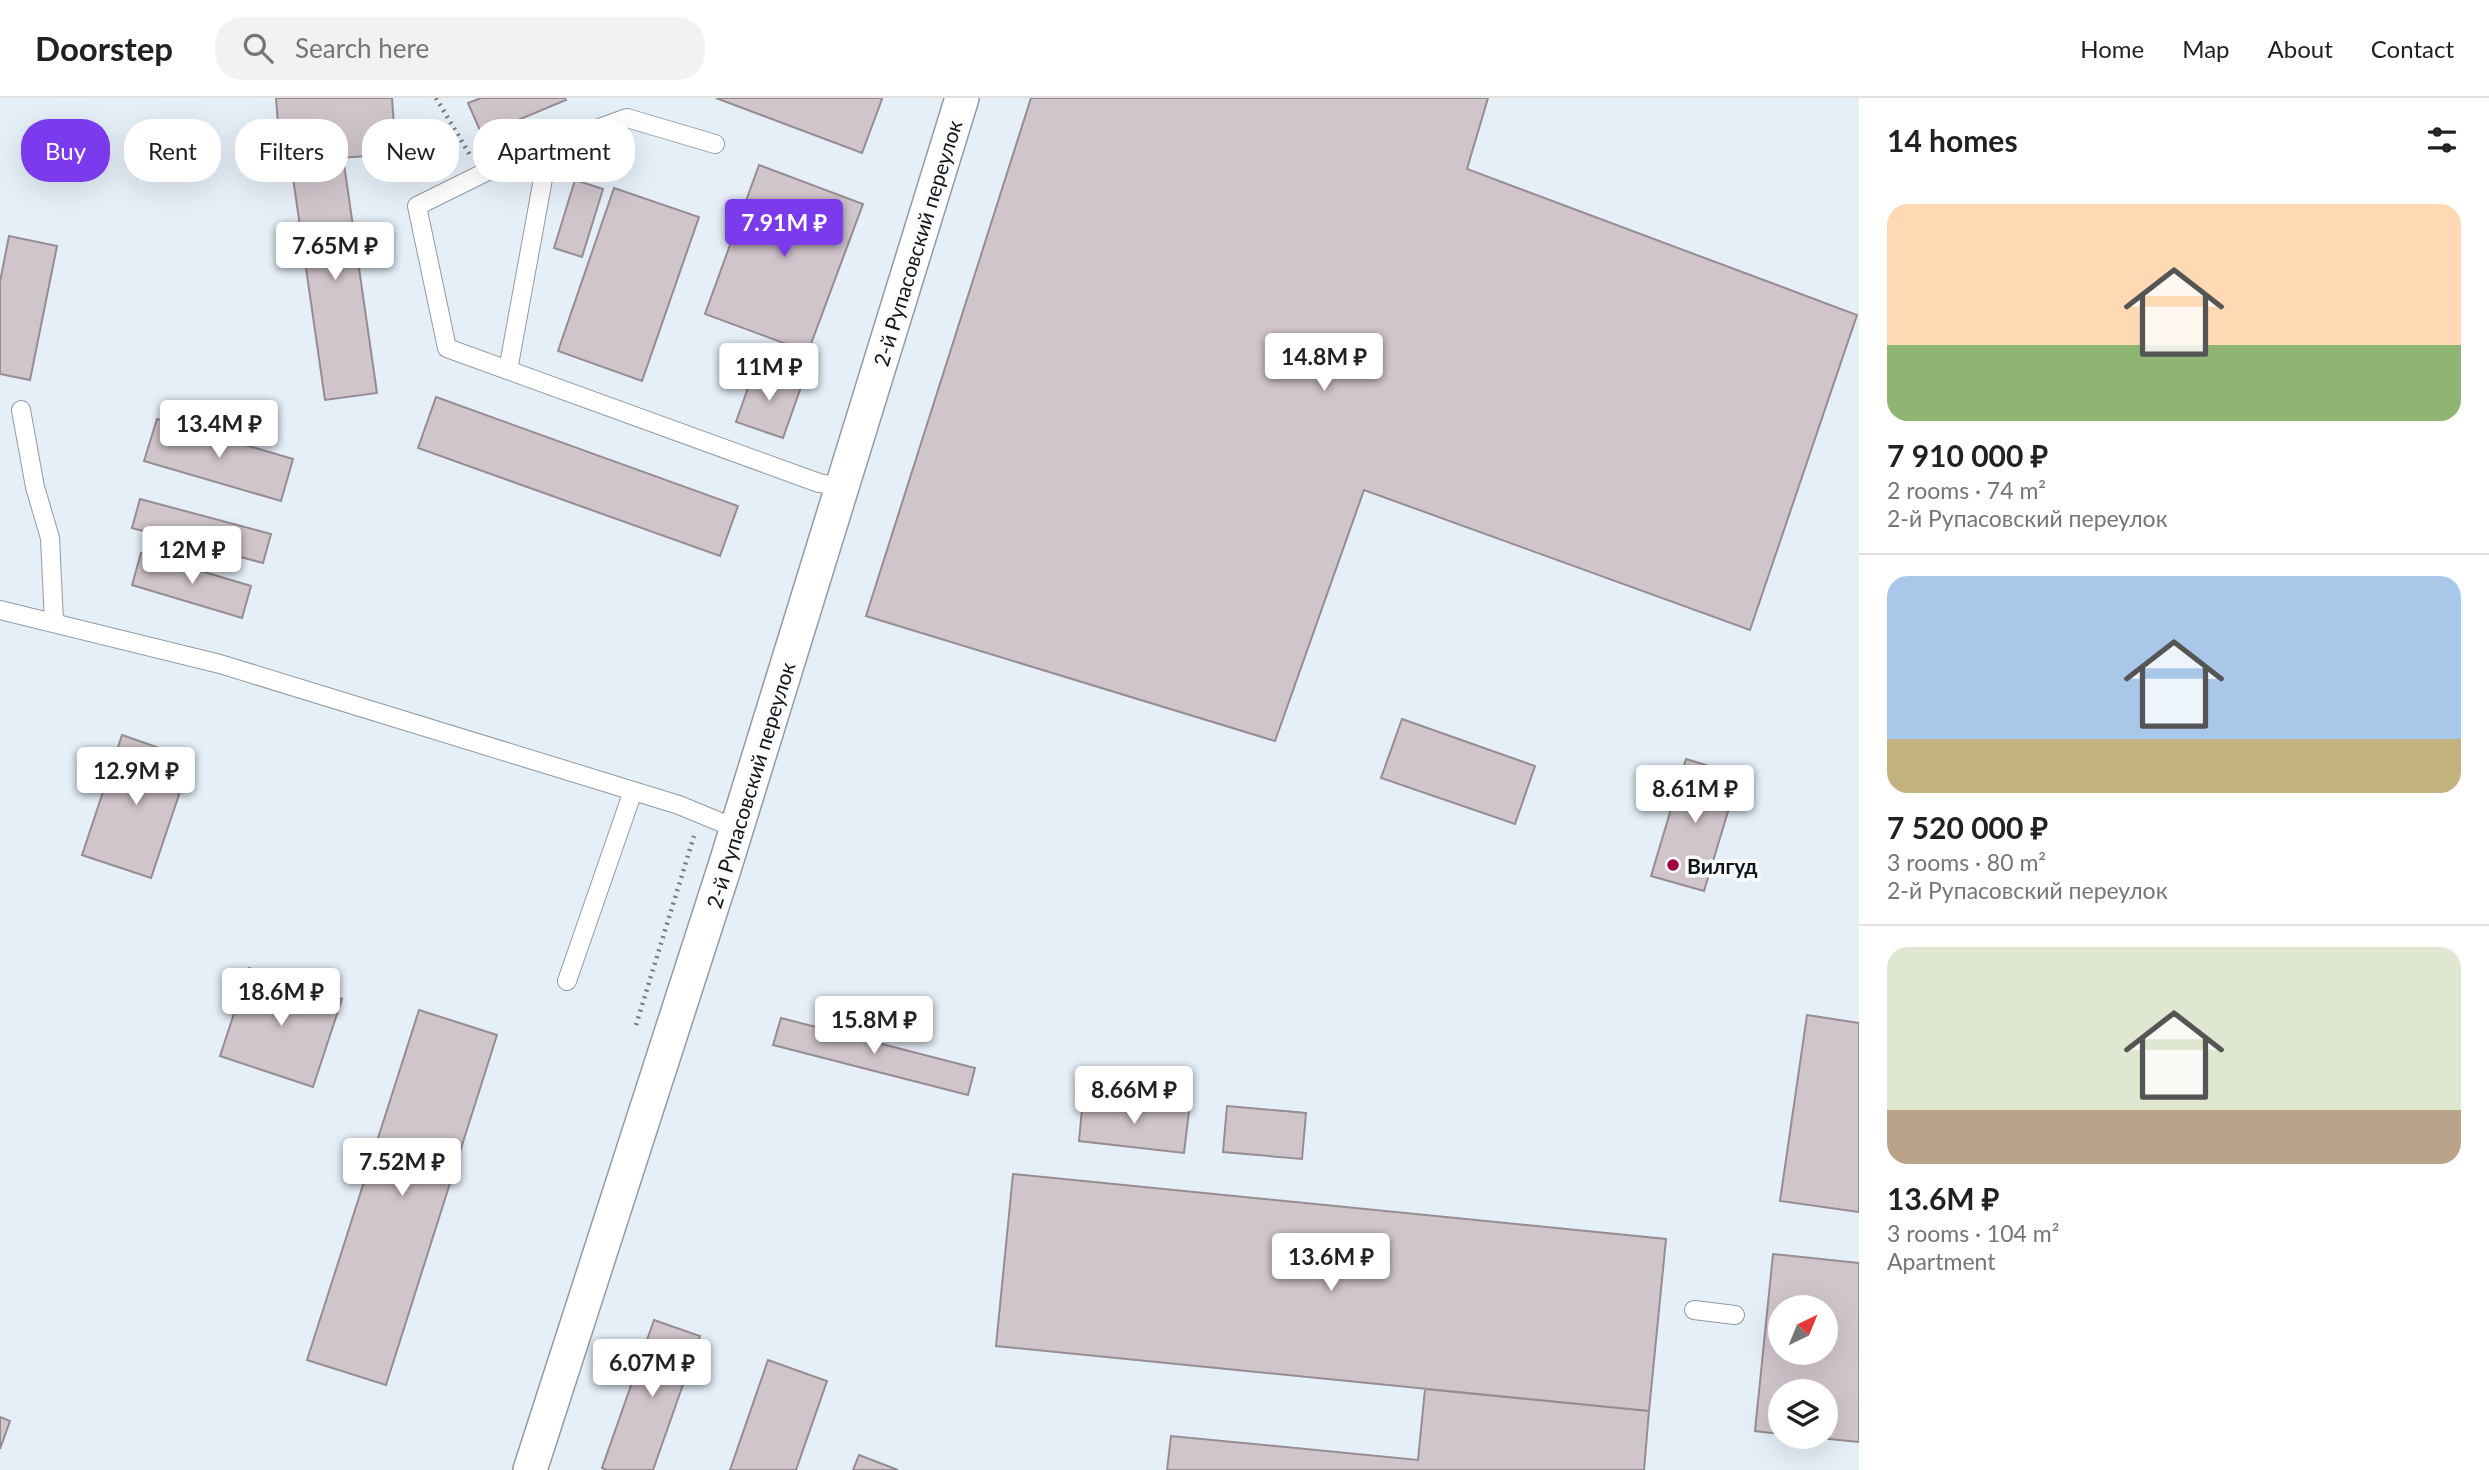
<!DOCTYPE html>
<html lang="en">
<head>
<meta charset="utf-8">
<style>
	body { margin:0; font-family:Lato,sans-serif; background:#f2f2f2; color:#202124; height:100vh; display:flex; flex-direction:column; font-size:26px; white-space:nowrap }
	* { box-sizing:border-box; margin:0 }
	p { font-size:23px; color:#757577 }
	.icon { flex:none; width:38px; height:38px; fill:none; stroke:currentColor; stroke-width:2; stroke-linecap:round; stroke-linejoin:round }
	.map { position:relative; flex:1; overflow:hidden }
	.sheet { display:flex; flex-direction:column; background:#fff; width:630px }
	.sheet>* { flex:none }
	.top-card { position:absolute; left:21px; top:21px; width:665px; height:63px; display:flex; gap:14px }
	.needle { width:46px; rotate:43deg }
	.tools { position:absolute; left:1768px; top:1197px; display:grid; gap:14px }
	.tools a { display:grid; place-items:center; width:70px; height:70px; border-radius:50%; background:#fff; box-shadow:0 7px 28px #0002; font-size:35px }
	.price { position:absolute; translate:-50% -60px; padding:0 16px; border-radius:7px; background:#fff; color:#222; font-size:23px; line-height:46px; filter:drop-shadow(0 2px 4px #0008) }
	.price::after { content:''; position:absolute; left:50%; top:42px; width:21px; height:16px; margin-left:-10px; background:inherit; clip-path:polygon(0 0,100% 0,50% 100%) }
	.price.current { background:#7c3aed; color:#fff }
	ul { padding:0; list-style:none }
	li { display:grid; align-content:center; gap:14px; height:371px; padding:0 28px }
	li+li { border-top:2px solid #e0e0e0 }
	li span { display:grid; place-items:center; height:217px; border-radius:21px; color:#555 }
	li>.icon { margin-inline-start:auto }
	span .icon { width:126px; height:126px; fill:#fffc; stroke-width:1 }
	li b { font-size:30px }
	h2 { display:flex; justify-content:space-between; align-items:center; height:84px; padding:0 28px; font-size:30px }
	.pill { padding:0 24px; border-radius:28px; background:#fff; box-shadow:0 7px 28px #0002; font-size:24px; line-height:63px }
	.pill.current { background:#7c3aed; color:#fff }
	header { display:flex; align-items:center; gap:42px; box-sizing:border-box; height:98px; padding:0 35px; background:#fff; border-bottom:2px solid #e0e0e0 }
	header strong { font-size:33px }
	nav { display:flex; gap:38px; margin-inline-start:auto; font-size:24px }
	.search { width:490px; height:63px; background:#f2f2f2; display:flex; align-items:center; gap:18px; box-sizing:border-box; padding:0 24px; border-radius:28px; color:#757577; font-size:26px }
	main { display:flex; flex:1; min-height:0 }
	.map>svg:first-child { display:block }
</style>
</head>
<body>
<header>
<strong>Doorstep</strong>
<div class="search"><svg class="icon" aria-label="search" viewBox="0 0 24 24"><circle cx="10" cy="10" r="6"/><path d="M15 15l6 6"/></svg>Search here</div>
<nav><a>Home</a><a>Map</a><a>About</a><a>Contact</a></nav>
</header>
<main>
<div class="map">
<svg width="1859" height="1372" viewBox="0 0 1859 1372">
	<rect width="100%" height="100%" fill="#e5eff8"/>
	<path fill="#d1c5cc" stroke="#978c92" stroke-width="2" fill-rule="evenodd" d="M 276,0 L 392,0 L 396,56 L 281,64 Z
		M 481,0 L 565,0 L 566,2 L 482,37 L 468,5 Z
		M 716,0 L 880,0 L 882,1 L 862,55 Z
		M 1031,0 L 1488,0 L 1467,71 L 1857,217 L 1750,532 L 1364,392 L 1275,643 L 866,518 Z
		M 344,66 L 377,295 L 325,302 L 292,73 Z
		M 759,67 L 863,106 L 808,254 L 705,216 Z
		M 575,82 L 603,91 L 582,159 L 554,150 Z
		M 614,90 L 699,119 L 642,283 L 558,253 Z
		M 9,138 L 57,148 L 30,282 L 0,276 L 0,184 Z
		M 755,270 L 802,286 L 783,340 L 736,324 Z
		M 436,299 L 738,408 L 720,458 L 418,350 Z
		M 157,321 L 293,361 L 281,403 L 144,363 Z
		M 140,401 L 271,436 L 263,465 L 132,430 Z
		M 141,455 L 251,488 L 242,520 L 132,487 Z
		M 1402,621 L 1535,668 L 1515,726 L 1381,680 Z
		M 122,637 L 191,661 L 151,780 L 82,757 Z
		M 1686,661 L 1739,677 L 1704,793 L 1651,778 Z
		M 249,870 L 342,901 L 313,989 L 220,958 Z
		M 419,912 L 497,937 L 386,1287 L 307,1262 Z
		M 1807,917 L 1859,925 L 1859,1114 L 1780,1103 Z
		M 781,920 L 975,970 L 968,997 L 773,947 Z
		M 1083,1000 L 1189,1013 L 1184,1055 L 1079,1043 Z
		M 1227,1008 L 1306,1015 L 1302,1061 L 1223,1054 Z
		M 1013,1076 L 1666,1141 L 1649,1313 L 996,1248 Z
		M 1773,1156 L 1859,1165 L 1859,1344 L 1810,1339 L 1825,1339 L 1825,1293 L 1780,1293 L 1780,1336 L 1755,1333 ZM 1780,1209 L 1825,1209 L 1825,1255 L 1780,1255 Z
		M 654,1222 L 700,1238 L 653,1372 L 607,1372 L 602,1370 Z
		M 768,1262 L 827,1283 L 796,1372 L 730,1372 Z
		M 1425,1291 L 1649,1313 L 1644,1372 L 1167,1372 L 1171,1338 L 1418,1362 Z
		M 0,1319 L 10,1323 L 0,1351 Z
		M 859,1357 L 898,1372 L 853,1372 Z"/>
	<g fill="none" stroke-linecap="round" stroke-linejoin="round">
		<g stroke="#929ba4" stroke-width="20">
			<path id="lane" d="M 715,46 L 627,20 L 508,63 L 417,108 L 447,250 L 819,385 L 842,389
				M 508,272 L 549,48
				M 21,312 L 35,389 L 50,440 L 54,524
				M 0,512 L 220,566 L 679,707 L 737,731
				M 567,883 L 633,693
				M 1694,1212 L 1735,1217"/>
		</g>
		<g stroke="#929ba4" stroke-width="36">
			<path id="street" d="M 530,1372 L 725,768 L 962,0"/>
		</g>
		<path stroke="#747a80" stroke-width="4.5" stroke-dasharray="2 5" stroke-linecap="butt" d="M 436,0 L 470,57
			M 636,927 L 694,738"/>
		<use href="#lane" stroke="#fff" stroke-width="18"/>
		<use href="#street" stroke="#fff" stroke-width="33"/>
	</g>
	<circle fill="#a0023d" stroke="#f9fbfd" stroke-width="2.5" cx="1673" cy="767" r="7"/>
	<g text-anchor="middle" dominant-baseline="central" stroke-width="7" stroke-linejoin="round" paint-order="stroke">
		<g font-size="21" fill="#121518" stroke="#f9fbfd">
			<text transform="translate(917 145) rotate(-73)">2-й Рупасовский переулок</text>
			<text transform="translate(750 687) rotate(-73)">2-й Рупасовский переулок</text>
		</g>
		<g font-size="21" font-weight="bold" fill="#121518" stroke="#f9fbfd" text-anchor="start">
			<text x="1687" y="767">Вилгуд</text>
		</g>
	</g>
</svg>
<div class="tools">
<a><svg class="needle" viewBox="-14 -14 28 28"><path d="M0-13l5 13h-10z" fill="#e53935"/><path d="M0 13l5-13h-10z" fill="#757577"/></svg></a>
<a><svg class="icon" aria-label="layers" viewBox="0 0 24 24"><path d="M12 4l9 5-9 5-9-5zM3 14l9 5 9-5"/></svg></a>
</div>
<b class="price current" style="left:784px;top:161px">7.91M ₽</b>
<b class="price" style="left:335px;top:184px">7.65M ₽</b>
<b class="price" style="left:1324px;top:295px">14.8M ₽</b>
<b class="price" style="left:769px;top:305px">11M ₽</b>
<b class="price" style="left:219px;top:362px">13.4M ₽</b>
<b class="price" style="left:192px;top:488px">12M ₽</b>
<b class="price" style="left:136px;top:709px">12.9M ₽</b>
<b class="price" style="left:1695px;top:727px">8.61M ₽</b>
<b class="price" style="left:281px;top:930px">18.6M ₽</b>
<b class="price" style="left:874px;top:958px">15.8M ₽</b>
<b class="price" style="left:1134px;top:1028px">8.66M ₽</b>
<b class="price" style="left:402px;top:1100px">7.52M ₽</b>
<b class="price" style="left:1331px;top:1195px">13.6M ₽</b>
<b class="price" style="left:652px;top:1301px">6.07M ₽</b>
<div class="top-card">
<a class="pill current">Buy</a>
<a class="pill">Rent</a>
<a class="pill">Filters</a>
<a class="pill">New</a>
<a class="pill">Apartment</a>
</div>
</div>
<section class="sheet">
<h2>14 homes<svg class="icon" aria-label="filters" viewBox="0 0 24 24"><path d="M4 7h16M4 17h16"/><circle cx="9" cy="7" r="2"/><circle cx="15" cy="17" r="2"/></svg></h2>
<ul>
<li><span style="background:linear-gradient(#ffd9b3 65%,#8fb573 0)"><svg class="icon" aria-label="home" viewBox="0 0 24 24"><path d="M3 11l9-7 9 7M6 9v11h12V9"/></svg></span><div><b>7 910 000 ₽</b><p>2 rooms · 74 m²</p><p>2-й Рупасовский переулок</p></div></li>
<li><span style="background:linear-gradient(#a9c7e8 75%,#c2b280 0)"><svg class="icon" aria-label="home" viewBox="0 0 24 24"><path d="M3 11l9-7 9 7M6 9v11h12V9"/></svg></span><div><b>7 520 000 ₽</b><p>3 rooms · 80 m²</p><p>2-й Рупасовский переулок</p></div></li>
<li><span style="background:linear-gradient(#dfe7d0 75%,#b9a48a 0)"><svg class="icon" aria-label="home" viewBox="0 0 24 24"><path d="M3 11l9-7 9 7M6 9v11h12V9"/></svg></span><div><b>13.6M ₽</b><p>3 rooms · 104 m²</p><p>Apartment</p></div></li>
</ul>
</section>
</main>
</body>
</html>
